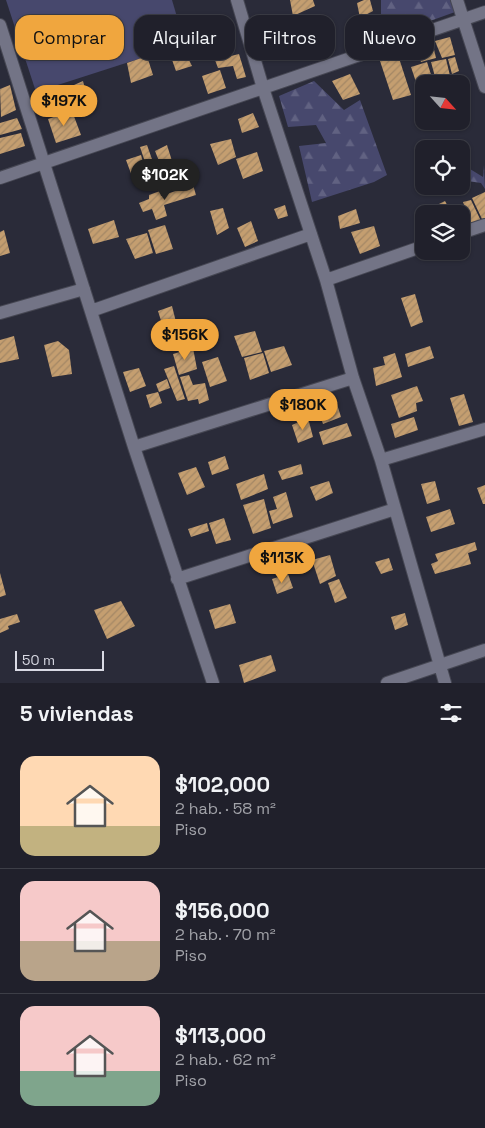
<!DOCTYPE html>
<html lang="es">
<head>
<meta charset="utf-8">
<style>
	body { margin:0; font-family:"Space Grotesk",sans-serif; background:#282833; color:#f1f3f6; height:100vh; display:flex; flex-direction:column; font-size:19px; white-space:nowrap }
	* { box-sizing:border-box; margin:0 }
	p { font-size:16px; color:#a2a3a9 }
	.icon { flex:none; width:28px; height:28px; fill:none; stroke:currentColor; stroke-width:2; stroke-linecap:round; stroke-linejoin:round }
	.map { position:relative; height:683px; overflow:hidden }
	.drawer { display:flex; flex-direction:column; background:#20202b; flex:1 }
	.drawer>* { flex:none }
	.top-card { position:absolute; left:15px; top:15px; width:455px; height:45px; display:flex; gap:10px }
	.needle { width:32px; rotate:117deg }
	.controls { position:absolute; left:415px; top:75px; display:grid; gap:10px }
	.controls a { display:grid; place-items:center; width:55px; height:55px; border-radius:10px; background:#20202b; box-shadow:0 1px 4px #0004,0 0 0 1px #3d3e47; font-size:25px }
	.scale { position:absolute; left:15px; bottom:12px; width:89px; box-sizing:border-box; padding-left:5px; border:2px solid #d9dae4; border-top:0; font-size:14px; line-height:18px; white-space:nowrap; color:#d9dae4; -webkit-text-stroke:4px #2a2b39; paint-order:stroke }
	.price { position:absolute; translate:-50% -42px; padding:0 11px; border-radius:18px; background:#f0a63e; color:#111; font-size:16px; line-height:32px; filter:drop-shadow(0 1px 2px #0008) }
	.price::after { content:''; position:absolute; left:50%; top:30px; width:15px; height:11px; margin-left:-8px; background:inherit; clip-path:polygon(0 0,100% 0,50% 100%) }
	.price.on { background:#222; color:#fff }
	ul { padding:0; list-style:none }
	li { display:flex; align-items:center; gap:15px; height:125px; padding:0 20px }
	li+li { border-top:1px solid #3d3e47 }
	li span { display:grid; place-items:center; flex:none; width:140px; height:100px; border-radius:15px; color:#555 }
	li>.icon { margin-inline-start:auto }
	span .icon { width:60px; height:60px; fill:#fffc; stroke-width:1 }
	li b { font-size:21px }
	h2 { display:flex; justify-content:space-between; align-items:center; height:60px; padding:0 20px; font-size:21px }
	.pill { padding:0 18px; border-radius:15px; background:#20202b; box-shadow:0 1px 4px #0004,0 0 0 1px #3d3e47; font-size:18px; line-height:45px }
	.pill.on { background:#f0a63e; color:#111 }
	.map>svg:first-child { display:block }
</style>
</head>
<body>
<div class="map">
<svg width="485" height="683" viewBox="0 0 485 683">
	<defs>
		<pattern id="forest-firs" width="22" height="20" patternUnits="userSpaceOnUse" patternTransform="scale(1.25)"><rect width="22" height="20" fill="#47486d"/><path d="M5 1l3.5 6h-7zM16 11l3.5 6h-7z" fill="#616282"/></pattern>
		<pattern id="building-hatch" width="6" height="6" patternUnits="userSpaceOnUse" patternTransform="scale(1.25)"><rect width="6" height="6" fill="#c49e70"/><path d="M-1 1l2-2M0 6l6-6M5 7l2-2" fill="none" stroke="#a38765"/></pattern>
	</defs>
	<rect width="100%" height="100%" fill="#2a2b39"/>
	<path fill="url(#forest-firs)" d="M 381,0 L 450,0 L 455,12 L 405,30 L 381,32 Z
		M 370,18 L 375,39 L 353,46 L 349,24 Z
		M 314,81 L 344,110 L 360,100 L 387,175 L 374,182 L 312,202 L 299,146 L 326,143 L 316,125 L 288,127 L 279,96 Z
		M 484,165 L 485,189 L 481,183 L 461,180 L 461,173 L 470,169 L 483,177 Z"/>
	<path fill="#47486d" d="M 6,0 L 172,0 L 185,44 L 36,92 Z"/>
	<path fill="url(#building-hatch)" d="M 290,0 L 313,0 L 315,6 L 293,16 Z
		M 364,0 L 370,0 L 373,11 L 360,18 L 357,3 Z
		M 222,28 L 228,47 L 197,56 L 191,38 Z
		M 450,37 L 455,55 L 442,58 L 435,41 Z
		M 432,41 L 436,58 L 421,62 L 415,45 Z
		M 185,52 L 192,66 L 176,71 L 171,57 Z
		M 397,52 L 411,95 L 393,100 L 379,58 Z
		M 239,54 L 246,77 L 237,79 L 233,66 L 218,68 L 215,60 Z
		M 147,56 L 153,75 L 131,83 L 127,63 Z
		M 455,57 L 459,71 L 452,74 L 448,59 Z
		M 446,59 L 452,84 L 437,84 L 431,62 Z
		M 427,62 L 434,84 L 424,84 L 424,95 L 421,97 L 411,67 Z
		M 220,70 L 226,88 L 208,94 L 202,76 Z
		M 350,74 L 360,94 L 343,100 L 332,81 Z
		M 83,81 L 90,109 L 74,110 L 65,89 Z
		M 10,85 L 16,110 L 1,117 L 0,89 Z
		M 63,88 L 69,108 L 48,116 L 41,95 Z
		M 72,111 L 81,135 L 56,143 L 48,119 Z
		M 253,113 L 259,127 L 242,133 L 238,119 Z
		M 17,118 L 22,129 L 0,135 L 0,123 Z
		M 21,133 L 25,146 L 0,154 L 0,138 Z
		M 231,139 L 236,157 L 218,165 L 210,144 Z
		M 147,145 L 154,165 L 147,168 L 140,147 Z
		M 167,145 L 172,161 L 161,166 L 155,151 Z
		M 257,152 L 263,171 L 243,179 L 236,159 Z
		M 141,155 L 147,175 L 133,179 L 126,160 Z
		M 174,170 L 180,184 L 169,188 L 163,172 Z
		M 193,185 L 196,195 L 164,205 L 167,216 L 156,220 L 152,209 L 143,212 L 139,203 L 149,199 L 149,195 L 160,191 L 161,196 Z
		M 485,192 L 485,218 L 482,219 L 472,198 Z
		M 471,200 L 481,221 L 461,227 L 461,216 L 467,214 L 463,202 Z
		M 445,201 L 452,214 L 443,214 L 437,205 Z
		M 285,205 L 288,216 L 278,219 L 274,209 Z
		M 223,208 L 229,228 L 217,235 L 210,211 Z
		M 356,209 L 360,223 L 340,229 L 338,216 Z
		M 114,220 L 119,237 L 93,244 L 88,229 Z
		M 251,221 L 258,241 L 245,247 L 237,228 Z
		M 165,225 L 173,249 L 156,254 L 148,230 Z
		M 374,226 L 380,246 L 360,254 L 351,232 Z
		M 4,230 L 10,253 L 0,256 L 0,232 Z
		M 147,233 L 153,253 L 135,259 L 126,239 Z
		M 415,294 L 423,322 L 411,327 L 401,298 Z
		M 172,306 L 176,322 L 163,327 L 158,311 Z
		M 255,331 L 262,352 L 242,357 L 234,336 Z
		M 14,336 L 19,359 L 0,363 L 0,340 Z
		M 58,341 L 69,350 L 72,374 L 52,377 L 44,345 Z
		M 284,346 L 292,365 L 271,372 L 264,351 Z
		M 430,346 L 434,358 L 408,367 L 405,354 Z
		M 193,348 L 197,369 L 179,375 L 173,354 Z
		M 263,353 L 269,373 L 250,380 L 244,358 Z
		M 395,353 L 402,377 L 376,386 L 373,368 L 385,365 L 383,357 Z
		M 218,357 L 227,381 L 210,387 L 202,362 Z
		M 174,366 L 185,399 L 177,401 L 164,369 Z
		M 139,368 L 146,386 L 130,392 L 123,372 Z
		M 189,375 L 193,385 L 205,383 L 209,400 L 199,404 L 198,399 L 188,401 L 180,377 Z
		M 167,379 L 170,388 L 159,392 L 156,384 Z
		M 417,386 L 423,401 L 416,403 L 417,411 L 399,418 L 391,395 Z
		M 158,392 L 162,403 L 150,408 L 146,395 Z
		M 464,394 L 473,422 L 459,426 L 450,398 Z
		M 336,401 L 341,417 L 323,424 L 317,407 Z
		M 414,417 L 418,430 L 395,438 L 391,424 Z
		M 308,418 L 313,437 L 298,443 L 292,425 Z
		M 347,423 L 352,436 L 323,445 L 319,432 Z
		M 225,456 L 229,469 L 212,475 L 208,462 Z
		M 301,464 L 303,474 L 282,480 L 278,471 Z
		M 196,467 L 205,487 L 187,495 L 178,473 Z
		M 264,474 L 268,489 L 241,500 L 236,484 Z
		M 329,481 L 333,493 L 316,501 L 310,487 Z
		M 435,481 L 440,500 L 427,504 L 421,484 Z
		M 485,485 L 485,504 L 483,504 L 477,488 Z
		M 286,492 L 293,517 L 273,524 L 269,511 L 277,509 L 273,497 Z
		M 264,499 L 271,528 L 253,534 L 243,505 Z
		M 450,509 L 455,524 L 431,532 L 426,517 Z
		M 224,518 L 231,540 L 216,544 L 209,523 Z
		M 207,523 L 209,531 L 191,537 L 188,529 Z
		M 475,542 L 477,550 L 468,553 L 471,564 L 435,574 L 431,564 L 438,561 L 435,554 Z
		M 330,555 L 336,576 L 320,584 L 312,560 Z
		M 389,558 L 393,570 L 381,574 L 375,562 Z
		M 0,573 L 6,595 L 0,597 Z
		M 288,574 L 293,588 L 277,594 L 272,579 Z
		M 339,579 L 347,598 L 335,603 L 328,583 Z
		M 121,601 L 135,626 L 107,639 L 94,610 Z
		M 230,604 L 236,623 L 215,629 L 209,610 Z
		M 405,613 L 408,625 L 395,630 L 391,617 Z
		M 17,614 L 20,622 L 8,626 L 9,629 L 0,633 L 0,619 Z
		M 271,655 L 276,671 L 244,683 L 239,665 Z"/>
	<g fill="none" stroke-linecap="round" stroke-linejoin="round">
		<g stroke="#464753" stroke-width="14">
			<path id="minor" d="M 237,0 L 263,88 L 326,280 L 353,378 L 381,460 L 445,683
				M 457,0 L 485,87
				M 0,25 L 134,447 L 213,683
				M 0,178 L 485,12
				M 461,233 L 485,225
				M 326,280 L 424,246
				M 91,311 L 311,234
				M 0,313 L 84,289
				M 134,447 L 353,378
				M 381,460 L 485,429
				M 177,579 L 395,509
				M 387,683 L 485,650"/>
		</g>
		<use href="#minor" stroke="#737486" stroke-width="12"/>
	</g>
</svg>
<div class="controls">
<a><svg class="needle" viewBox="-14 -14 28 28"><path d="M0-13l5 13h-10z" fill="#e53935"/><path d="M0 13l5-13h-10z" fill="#a2a3a9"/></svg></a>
<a><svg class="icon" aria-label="locate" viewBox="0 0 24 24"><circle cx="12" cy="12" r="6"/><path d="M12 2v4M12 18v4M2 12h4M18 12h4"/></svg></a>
<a><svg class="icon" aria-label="layers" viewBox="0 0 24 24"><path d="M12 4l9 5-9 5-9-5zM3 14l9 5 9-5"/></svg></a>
</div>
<div class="scale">50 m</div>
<b class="price" style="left:64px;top:127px">$197K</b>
<b class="price on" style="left:165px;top:201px">$102K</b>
<b class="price" style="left:185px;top:361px">$156K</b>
<b class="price" style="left:303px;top:431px">$180K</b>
<b class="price" style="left:282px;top:584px">$113K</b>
<div class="top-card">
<a class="pill on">Comprar</a>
<a class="pill">Alquilar</a>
<a class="pill">Filtros</a>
<a class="pill">Nuevo</a>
</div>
</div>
<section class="drawer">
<h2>5 viviendas<svg class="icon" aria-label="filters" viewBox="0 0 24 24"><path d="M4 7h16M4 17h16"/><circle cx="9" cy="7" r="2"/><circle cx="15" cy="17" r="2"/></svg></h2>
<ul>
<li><span style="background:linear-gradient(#ffd9b3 70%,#c2b280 0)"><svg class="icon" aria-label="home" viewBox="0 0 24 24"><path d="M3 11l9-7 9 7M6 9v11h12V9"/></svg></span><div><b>$102,000</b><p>2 hab. · 58 m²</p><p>Piso</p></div></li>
<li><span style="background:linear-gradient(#f6c9c9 60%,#b9a48a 0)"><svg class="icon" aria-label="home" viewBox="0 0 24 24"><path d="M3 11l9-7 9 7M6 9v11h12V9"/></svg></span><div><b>$156,000</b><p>2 hab. · 70 m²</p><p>Piso</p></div></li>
<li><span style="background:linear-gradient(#f6c9c9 65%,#7fa58c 0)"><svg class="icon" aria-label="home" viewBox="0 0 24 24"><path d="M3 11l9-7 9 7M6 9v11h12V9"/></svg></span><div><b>$113,000</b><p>2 hab. · 62 m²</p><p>Piso</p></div></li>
</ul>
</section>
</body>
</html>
